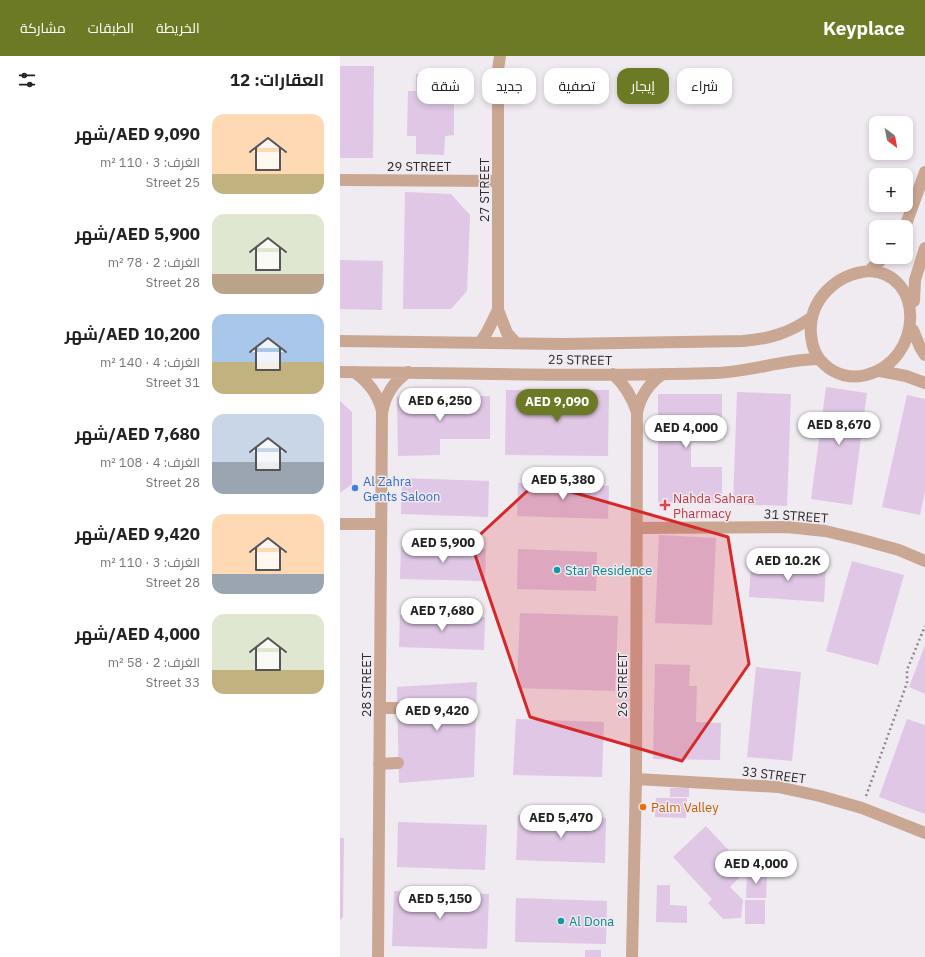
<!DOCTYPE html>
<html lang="ar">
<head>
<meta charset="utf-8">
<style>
	body { margin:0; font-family:"IBM Plex Sans",Cairo,sans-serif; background:#f2f2f2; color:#222; direction:rtl; height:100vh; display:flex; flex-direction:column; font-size:15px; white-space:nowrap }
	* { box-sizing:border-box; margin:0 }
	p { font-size:13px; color:#767676 }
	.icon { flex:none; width:22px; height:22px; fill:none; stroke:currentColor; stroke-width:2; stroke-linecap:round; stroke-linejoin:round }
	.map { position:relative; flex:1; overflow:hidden; direction:ltr }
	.drawer { display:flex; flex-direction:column; background:#fff; width:340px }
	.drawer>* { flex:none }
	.banner { position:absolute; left:12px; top:12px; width:380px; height:36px; direction:rtl; display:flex; gap:8px }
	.needle { width:26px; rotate:148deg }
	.controls { position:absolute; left:529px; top:60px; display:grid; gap:8px }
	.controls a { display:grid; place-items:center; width:44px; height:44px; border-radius:8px; background:#fff; box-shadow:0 2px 6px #0003; font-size:20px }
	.price { position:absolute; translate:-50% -34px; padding:0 9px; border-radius:14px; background:#fff; color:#222; font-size:13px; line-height:26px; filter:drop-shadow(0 1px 2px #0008) }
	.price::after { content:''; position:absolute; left:50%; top:24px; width:12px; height:9px; margin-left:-6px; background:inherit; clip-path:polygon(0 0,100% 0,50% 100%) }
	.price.on { background:#6c7925; color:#fff }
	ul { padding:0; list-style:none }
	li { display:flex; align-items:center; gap:12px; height:100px; padding:0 16px }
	li span { display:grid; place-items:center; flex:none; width:112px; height:80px; border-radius:12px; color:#555 }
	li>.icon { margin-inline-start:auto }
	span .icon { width:48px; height:48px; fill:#fffc; stroke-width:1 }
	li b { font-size:17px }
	h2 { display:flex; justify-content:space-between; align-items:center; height:48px; padding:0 16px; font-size:17px }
	.tag { padding:0 14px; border-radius:12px; background:#fff; box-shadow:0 2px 6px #0003; font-size:14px; line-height:36px }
	.tag.on { background:#6c7925; color:#fff }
	header { display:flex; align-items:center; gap:24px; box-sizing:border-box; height:56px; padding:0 20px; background:#6c7925; color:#fff }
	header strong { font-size:19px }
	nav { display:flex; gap:22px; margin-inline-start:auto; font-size:14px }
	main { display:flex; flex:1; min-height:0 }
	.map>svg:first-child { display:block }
</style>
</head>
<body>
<header>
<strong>Keyplace</strong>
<nav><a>الخريطة</a><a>الطبقات</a><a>مشاركة</a></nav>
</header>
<main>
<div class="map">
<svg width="585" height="901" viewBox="0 0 585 901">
	<rect width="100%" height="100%" fill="#f0eaf1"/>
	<path fill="#dfc7e5" d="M 0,10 L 34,10 L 33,102 L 0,102 Z
		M 76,18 L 108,18 L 107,35 L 114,35 L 114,79 L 105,80 L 104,99 L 76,98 L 76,80 L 67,80 L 68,35 L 76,35 Z
		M 65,136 L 111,138 L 130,159 L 127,235 L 111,253 L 63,253 Z
		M 0,204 L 43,205 L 42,254 L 0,253 Z
		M 486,331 L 527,337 L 512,449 L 471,443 Z
		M 166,334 L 269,334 L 268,400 L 165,399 Z
		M 397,336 L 451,338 L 447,450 L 393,448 Z
		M 318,338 L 382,338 L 382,370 L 351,370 L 351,411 L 382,411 L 382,447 L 318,447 Z
		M 567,339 L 585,343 L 585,435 L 580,459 L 542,451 Z
		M 150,340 L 150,383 L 100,383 L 100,399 L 58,400 L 57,341 Z
		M 0,345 L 12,356 L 12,428 L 0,437 Z
		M 62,422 L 149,425 L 148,461 L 61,458 Z
		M 178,427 L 269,430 L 268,463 L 177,460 Z
		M 319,479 L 376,482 L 372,569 L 315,567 Z
		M 61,491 L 146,493 L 145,525 L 60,523 Z
		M 178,493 L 257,496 L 256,535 L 177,533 Z
		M 512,505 L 564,519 L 538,609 L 486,595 Z
		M 411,507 L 486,511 L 484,546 L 409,541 Z
		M 180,557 L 278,560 L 275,635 L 177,632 Z
		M 60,559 L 145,561 L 144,594 L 59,591 Z
		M 585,589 L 585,638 L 569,631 Z
		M 315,608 L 350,609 L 349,630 L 357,630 L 356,666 L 381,667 L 380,704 L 313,703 Z
		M 416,611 L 461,616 L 452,705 L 407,701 Z
		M 137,626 L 134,721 L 59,727 L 57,631 Z
		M 176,663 L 264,666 L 262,721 L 173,719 Z
		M 567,663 L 585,669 L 585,758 L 539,741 Z
		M 330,732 L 349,732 L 349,741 L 330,741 Z
		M 316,742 L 347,742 L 346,762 L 315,761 Z
		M 178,759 L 266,762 L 265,807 L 176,804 Z
		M 58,766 L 147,769 L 145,814 L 57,811 Z
		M 366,770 L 407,814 L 390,831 L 403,844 L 401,862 L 383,863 L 368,847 L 372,843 L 333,801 Z
		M 0,782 L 4,782 L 3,861 L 0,864 Z
		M 407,816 L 427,817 L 426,842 L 406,842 Z
		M 317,829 L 330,829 L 330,849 L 347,850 L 347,867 L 316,866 Z
		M 54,835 L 149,838 L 147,893 L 52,890 Z
		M 176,842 L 267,845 L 266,888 L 175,886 Z
		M 405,844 L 425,844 L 425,868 L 405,868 Z
		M 245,894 L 261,894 L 261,901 L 245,901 Z"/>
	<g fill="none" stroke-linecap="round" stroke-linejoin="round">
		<path stroke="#8c888c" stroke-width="2.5" stroke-dasharray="2 3" stroke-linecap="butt" d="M 526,740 L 567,627 L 567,614 L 585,570"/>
		<path stroke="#c9a793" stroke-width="12" d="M 160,0 L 158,14 L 158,254 L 167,277 L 176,287
			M 0,124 L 158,125
			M 565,171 L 585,116
			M 529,215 C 585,217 584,304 526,319 C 512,323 495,319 484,308 C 476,301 472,290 471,279 C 468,244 496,218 529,215 Z
			M 529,215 L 544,201
			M 574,245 L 575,224 L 585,192
			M 573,274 L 580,291 L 585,299
			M 0,285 L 222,288 L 403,285 C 429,283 450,277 472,261
			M 140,287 L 147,276 L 158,254
			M 540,315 L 566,320 L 585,327
			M 0,316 C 125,317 250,321 375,317 C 410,316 444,303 479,303
			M 14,316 C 29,326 38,338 42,355
			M 273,318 C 285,329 292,341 297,356
			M 0,468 L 41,468
			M 297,472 L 447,471 L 485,475 L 519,483 L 559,494 L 585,505
			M 40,652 L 57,652
			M 39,708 L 58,707
			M 296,723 L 438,731 L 480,740 L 522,752 L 585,777
			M 38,901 L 42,357 C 45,339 53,326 68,316
			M 292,901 L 296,723 L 297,356 C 301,339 309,327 323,318"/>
	</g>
	<path fill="#d62828" fill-opacity="0.2" stroke="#d62828" stroke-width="3" stroke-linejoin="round" d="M 197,426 L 388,481 L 409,608 L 342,705 L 190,661 L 131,487 Z"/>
	<circle fill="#3f7fe0" stroke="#f0eaf1" stroke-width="1.5" cx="15" cy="432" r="4"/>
	<path fill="#e0444e" stroke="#f0eaf1" stroke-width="1.5" d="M323 443h4v4h4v4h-4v4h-4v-4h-4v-4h4z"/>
	<g fill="#0f9aa8" stroke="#f0eaf1" stroke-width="1.5">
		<circle cx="217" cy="514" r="4"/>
		<circle cx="221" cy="865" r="4"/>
	</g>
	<circle fill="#e8710a" stroke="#f0eaf1" stroke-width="1.5" cx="303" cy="751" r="4"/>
	<g text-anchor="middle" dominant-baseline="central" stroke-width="3" stroke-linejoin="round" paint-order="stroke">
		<g font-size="13" fill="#2e2c2e" stroke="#f0eaf1">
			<text x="79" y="110">29 STREET</text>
			<text transform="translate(144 134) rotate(-90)">27 STREET</text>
			<text transform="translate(240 304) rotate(1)">25 STREET</text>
			<text transform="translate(456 460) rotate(4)">31 STREET</text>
			<text transform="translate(26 629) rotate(-90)">28 STREET</text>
			<text transform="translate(282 629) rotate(-90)">26 STREET</text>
			<text transform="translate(434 719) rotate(7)">33 STREET</text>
		</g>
		<g font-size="13" fill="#366cbe" stroke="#f0eaf1" text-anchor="start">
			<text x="23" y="425">Al Zahra<tspan x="23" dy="15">Gents Saloon</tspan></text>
		</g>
		<g font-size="13" fill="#be3a42" stroke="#f0eaf1" text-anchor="start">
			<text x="333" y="442">Nahda Sahara<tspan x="333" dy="15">Pharmacy</tspan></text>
		</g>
		<g font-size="13" fill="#0d838f" stroke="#f0eaf1" text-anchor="start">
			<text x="225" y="514">Star Residence</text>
			<text x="229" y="865">Al Dona</text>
		</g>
		<g font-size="13" fill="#c56008" stroke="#f0eaf1" text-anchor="start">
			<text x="311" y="751">Palm Valley</text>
		</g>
	</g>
</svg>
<div class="controls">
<a><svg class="needle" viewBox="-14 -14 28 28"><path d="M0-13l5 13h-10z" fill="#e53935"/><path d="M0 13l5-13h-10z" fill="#767676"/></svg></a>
<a>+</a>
<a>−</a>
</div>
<b class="price" style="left:100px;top:366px">AED 6,250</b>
<b class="price on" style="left:217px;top:367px">AED 9,090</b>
<b class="price" style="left:499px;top:390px">AED 8,670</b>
<b class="price" style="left:346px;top:393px">AED 4,000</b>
<b class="price" style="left:223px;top:445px">AED 5,380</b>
<b class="price" style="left:103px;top:508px">AED 5,900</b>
<b class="price" style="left:448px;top:526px">AED 10.2K</b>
<b class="price" style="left:102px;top:576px">AED 7,680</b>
<b class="price" style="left:97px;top:676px">AED 9,420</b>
<b class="price" style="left:221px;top:783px">AED 5,470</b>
<b class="price" style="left:416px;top:829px">AED 4,000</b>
<b class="price" style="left:100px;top:864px">AED 5,150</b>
<div class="banner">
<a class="tag">شراء</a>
<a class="tag on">إيجار</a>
<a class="tag">تصفية</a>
<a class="tag">جديد</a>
<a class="tag">شقة</a>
</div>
</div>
<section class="drawer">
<h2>العقارات: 12<svg class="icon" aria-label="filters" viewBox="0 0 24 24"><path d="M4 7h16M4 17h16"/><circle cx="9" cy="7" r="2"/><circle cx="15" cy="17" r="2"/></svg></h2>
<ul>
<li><span style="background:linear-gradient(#ffd9b3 75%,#c2b280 0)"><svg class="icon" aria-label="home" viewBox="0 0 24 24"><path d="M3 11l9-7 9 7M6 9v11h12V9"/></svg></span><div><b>AED 9,090/شهر</b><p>الغرف: 3 · 110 m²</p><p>25 Street</p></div></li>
<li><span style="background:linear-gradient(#dfe7d0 75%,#b9a48a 0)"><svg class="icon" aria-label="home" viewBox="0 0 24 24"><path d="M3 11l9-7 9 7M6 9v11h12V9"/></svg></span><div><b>AED 5,900/شهر</b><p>الغرف: 2 · 78 m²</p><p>28 Street</p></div></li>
<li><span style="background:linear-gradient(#a9c7e8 60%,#c2b280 0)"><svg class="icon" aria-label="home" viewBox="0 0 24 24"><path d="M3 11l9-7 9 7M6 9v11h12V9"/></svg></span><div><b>AED 10,200/شهر</b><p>الغرف: 4 · 140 m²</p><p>31 Street</p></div></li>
<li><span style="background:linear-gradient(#c9d6e8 60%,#9aa5b1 0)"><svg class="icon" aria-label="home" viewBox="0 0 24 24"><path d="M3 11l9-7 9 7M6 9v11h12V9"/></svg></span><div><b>AED 7,680/شهر</b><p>الغرف: 4 · 108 m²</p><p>28 Street</p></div></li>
<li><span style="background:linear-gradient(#ffd9b3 75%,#9aa5b1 0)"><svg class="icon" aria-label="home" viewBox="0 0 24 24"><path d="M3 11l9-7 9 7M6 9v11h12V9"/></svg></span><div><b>AED 9,420/شهر</b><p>الغرف: 3 · 110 m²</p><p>28 Street</p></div></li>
<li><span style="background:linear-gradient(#dfe7d0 70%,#c2b280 0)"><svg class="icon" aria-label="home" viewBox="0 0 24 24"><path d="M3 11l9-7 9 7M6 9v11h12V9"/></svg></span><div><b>AED 4,000/شهر</b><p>الغرف: 2 · 58 m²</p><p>33 Street</p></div></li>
</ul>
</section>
</main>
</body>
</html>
